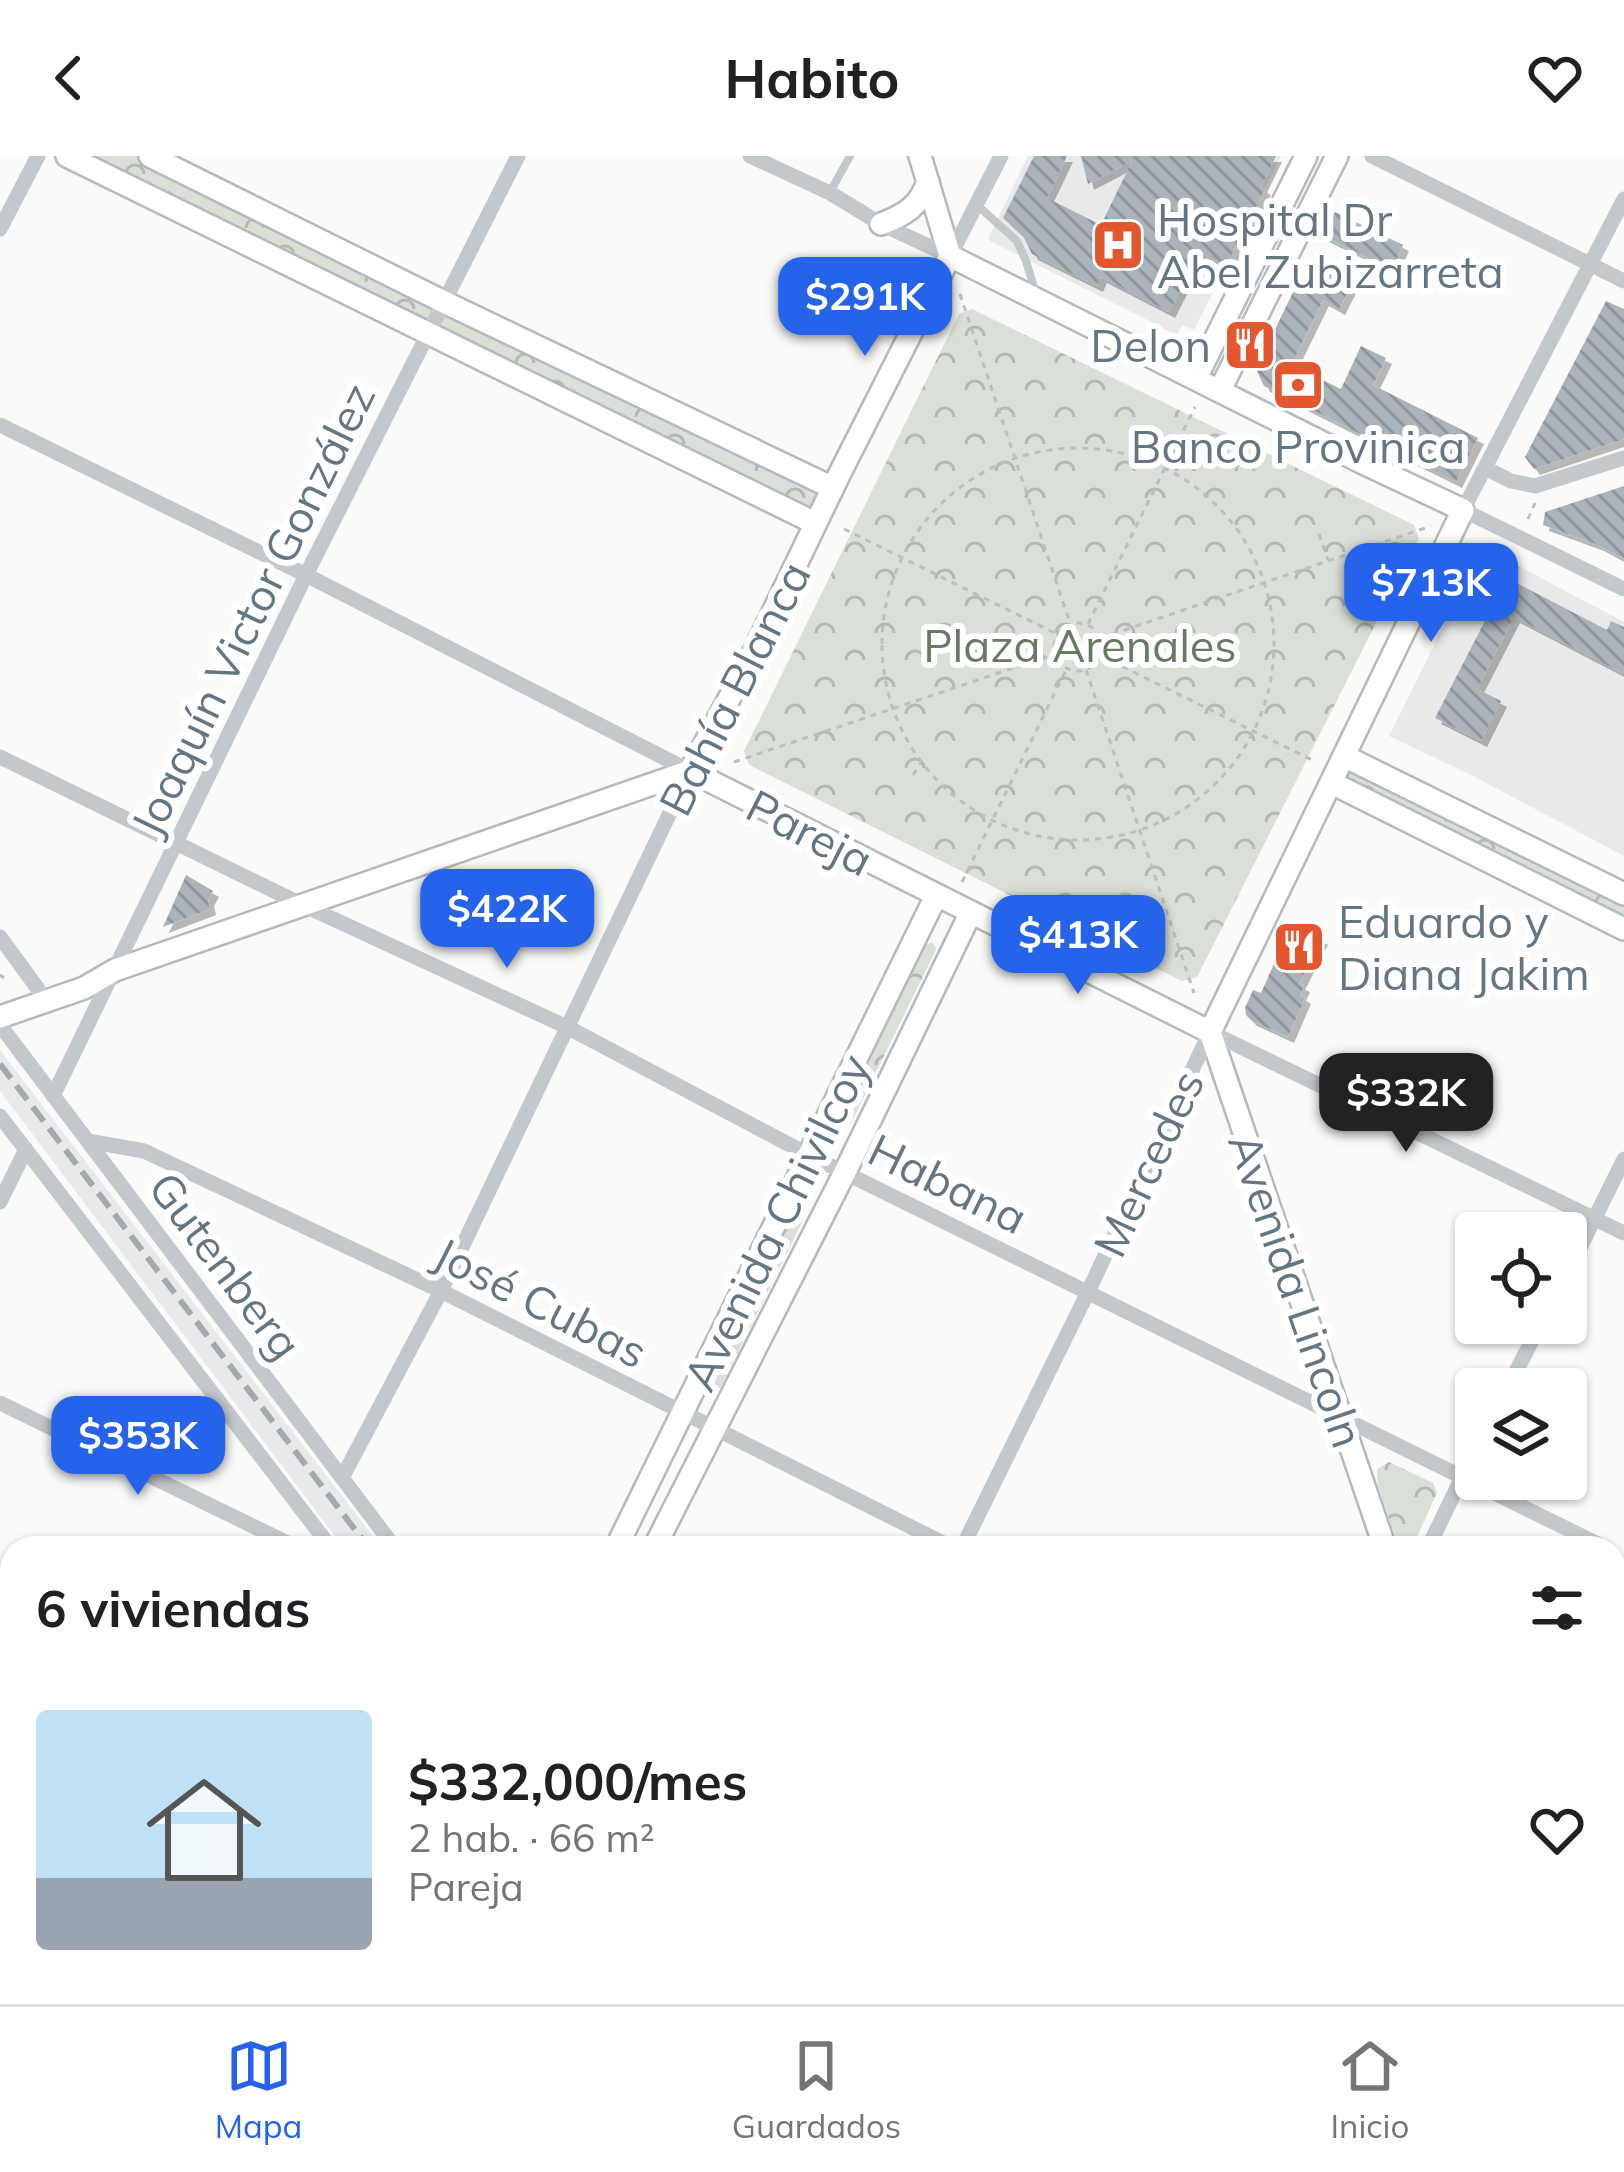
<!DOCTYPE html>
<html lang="es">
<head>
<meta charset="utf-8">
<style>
	body { margin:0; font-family:Mulish,sans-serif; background:#f2f2f2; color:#202124; height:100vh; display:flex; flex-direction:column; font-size:45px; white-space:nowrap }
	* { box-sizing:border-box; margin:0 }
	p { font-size:39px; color:#757577 }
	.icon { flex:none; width:66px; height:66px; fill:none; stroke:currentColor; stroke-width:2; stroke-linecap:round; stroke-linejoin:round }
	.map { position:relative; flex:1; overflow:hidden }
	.sheet { position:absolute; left:0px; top:1380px; width:1626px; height:468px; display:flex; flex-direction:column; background:#fff; border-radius:36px 36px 0 0; box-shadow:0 3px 9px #0004 }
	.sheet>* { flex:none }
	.controls { position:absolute; left:1455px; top:1056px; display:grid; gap:24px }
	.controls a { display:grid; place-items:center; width:132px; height:132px; border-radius:12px; background:#fff; box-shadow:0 3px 9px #0004; font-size:60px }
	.price { position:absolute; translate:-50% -102px; padding:0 27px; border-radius:24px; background:#2563eb; color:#fff; font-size:39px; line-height:78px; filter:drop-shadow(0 3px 6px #0008) }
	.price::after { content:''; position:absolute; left:50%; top:72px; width:36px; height:27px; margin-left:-18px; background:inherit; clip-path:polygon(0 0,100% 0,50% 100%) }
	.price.on { background:#222; color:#fff }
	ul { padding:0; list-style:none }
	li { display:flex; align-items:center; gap:36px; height:300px; padding:0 36px }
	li+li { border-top:3px solid #e0e0e0 }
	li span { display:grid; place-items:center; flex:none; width:336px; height:240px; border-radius:12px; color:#555 }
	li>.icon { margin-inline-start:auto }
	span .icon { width:144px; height:144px; fill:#fffc; stroke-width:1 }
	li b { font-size:51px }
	h2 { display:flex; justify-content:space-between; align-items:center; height:144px; padding:0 36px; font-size:51px }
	header { display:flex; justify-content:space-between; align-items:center; height:156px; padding:0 36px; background:#fff; font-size:54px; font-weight:700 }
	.menu { display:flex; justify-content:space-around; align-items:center; height:168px; border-top:3px solid #e0e0e0; background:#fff; font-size:33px; color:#757577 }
	.menu a { display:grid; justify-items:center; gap:6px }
	.menu .on { color:#2563eb }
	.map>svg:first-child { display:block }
</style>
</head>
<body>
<header><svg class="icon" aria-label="back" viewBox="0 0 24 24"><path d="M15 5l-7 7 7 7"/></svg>Habito<svg class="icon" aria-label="heart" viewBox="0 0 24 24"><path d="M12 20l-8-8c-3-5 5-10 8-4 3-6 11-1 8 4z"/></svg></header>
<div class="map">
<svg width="1624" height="1848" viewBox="0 0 1624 1848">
	<defs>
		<pattern id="forest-crowns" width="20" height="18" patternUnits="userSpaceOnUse" patternTransform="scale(3)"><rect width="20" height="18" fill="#dadfd7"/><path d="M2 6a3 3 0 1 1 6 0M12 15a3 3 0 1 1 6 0" fill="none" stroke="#b4b9b4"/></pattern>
		<pattern id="building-back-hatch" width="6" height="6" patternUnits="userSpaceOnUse" patternTransform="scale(3)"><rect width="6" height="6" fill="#aab3b9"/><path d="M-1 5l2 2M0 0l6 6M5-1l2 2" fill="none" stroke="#8e969c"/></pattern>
		<filter id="shadow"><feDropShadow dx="6" dy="6" stdDeviation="0" flood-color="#0004"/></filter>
	</defs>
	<rect width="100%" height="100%" fill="#fafaf8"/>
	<path fill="#e8e9e9" d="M 1028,0 L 1281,0 L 1194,174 L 1182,169 L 1177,179 L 990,85 L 989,81 Z
		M 1490,395 L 1624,466 L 1624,700 L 1473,620 L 1389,580 L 1479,398 Z
		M 0,894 L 382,1392 L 344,1392 L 0,935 Z"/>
	<path fill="url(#forest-crowns)" d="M 67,0 L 150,0 L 833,332 L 815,367 Z
		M 972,153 L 1414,369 L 1419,382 L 1197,821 L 1182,825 L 749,609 L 744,595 L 959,158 Z
		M 1346,601 L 1624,738 L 1624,773 L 1332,627 Z
		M 932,786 L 936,792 L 935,796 L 851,967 L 845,970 L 841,965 L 842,960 L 926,789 Z
		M 802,1050 L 806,1056 L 805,1060 L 721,1231 L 715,1233 L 711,1229 L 712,1224 L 796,1053 Z
		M 1389,1306 L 1433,1327 L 1437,1337 L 1412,1392 L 1399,1392 L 1378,1330 L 1377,1313 Z
		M 12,1705 L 12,1836 L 67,1836 L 61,1848 L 0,1848 L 0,1708 Z"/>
	<path fill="url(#building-back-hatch)" filter="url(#shadow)" d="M 1034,0 L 1067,0 L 1047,42 L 1101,69 L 1132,5 L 1088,28 L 1081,0 L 1276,0 L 1261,31 L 1265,33 L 1226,110 L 1200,96 L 1169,156 L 1101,121 L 1097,130 L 1032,98 L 1023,80 L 1003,62 Z
		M 1335,56 L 1403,89 L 1392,114 L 1323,80 Z
		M 1308,105 L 1352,128 L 1339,153 L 1323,144 L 1293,205 L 1302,214 L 1341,233 L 1361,190 L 1386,202 L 1373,229 L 1478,282 L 1456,326 L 1264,230 L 1256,213 Z
		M 1606,145 L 1624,153 L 1624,283 L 1534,313 L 1525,301 Z
		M 1624,330 L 1624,403 L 1598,389 L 1543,369 L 1545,356 Z
		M 1507,422 L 1607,474 L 1611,465 L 1624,471 L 1624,518 L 1514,461 L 1477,533 L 1501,545 L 1481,585 L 1435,562 Z
		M 186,719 L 213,735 L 208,744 L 210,753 L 163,771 Z
		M 1292,767 L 1322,783 L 1299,828 L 1304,830 L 1300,839 L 1305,842 L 1288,881 L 1251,864 L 1246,859 L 1245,852 L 1253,834 L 1261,837 Z"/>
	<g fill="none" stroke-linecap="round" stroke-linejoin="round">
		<g stroke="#b3babf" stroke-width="26">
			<path id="secondary" d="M 67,0 L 815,367
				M 150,0 L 444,146 L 833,332
				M 920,0 L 950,100
				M 881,68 C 905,59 920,50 928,25
				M 950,100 L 1361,306 L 1463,354 L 1210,876
				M 1196,222 L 1306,0
				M 1220,234 L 1337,0
				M 1346,601 L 1624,738
				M 690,615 L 1210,876
				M 690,615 L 750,504 L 839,319 L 950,100
				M 1332,627 L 1624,773
				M 0,861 L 84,832 L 115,814 L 690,615
				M 1210,876 L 1385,1392
				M 616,1392 L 936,740
				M 654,1392 L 845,1016 L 971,756
				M 1542,1836 L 1546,1848
				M 392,1848 L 399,1836
				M 428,1848 L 434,1836"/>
		</g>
		<path stroke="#bbbfc2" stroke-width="3" stroke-dasharray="6 6" stroke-linecap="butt" d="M 960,138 L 1070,467
			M882 488a196 196 0 1 1 392 0a196 196 0 1 1-392 0Z
			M 1528,363 L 1535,347
			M 844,373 L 1057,478
			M 1319,378 L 1328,404
			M1054 491a24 24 0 1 1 48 0a24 24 0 1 1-48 0Z
			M 1088,468 L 1195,251
			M 1101,482 L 1431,370
			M 1101,500 L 1314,605
			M 1086,514 L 1194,837
			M 734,606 L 1055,498
			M 913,619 L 921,607
			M 962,726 L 1067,512
			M 0,819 L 4,822
			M 0,1590 L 5,1588
			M 0,1703 L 12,1699
			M 0,1771 L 12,1770"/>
		<path stroke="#c3c8cc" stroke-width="8" d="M 830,36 L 850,0
			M 977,49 L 1017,85 L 1026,105 L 1036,138"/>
		<path stroke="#c3c8cc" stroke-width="15" d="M 750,0 L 830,37 L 881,68 L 950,100 L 1001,0
			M 1372,0 L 1624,125
			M 1624,43 L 1463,354 L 1624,433
			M 0,73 L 38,0
			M 0,269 L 306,419 L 690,615 L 441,1135 L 342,1322
			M 1485,312 L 1511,325 L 1535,330 L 1624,302
			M 0,601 L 303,749 L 567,871 L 809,999 L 1606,1392
			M 0,781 L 38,833
			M 0,869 L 395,1392
			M 53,940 L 306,419 L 518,0
			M 0,960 L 331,1392
			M 88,985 L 144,995 L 441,1135 L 953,1392
			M 0,1046 L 26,993
			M 1566,1120 L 1624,1003
			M 1507,1233 L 1541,1167
			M 0,1247 L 298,1392
			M 962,1392 L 1088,1136 L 1210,876 L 1624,1077
			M 1428,1392 L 1476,1292
			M 0,1565 L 12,1570
			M 1614,1723 L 1624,1728
			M 536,1836 L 559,1848
			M 669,1836 L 678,1848
			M 742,1836 L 752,1848
			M 1196,1836 L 1221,1848
			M 88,1848 L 94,1836"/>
		<use href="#secondary" stroke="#fff" stroke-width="21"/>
		<path stroke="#a2aab0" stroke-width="6" stroke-dasharray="18 9" stroke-linecap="butt" d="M 0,908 L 369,1392
			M 713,1836 L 722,1848"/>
	</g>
	<defs>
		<g id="hospital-square" transform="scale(2.7)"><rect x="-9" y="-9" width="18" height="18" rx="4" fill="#e4572e" stroke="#fff"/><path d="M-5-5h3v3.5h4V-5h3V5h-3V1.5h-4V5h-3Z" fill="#fff"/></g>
		<g id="restaurant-square" transform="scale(2.7)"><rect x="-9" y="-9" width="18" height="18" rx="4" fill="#e4572e" stroke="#fff"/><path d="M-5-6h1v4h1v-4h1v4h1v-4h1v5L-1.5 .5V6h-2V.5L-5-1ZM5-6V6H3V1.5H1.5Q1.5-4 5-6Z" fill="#fff"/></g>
		<g id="bank-square" transform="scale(2.7)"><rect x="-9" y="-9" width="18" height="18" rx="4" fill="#e4572e" stroke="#fff"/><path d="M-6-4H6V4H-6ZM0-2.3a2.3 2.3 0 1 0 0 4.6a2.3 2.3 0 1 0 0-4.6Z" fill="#fff"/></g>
	</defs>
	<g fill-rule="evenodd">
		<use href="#hospital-square" x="1118" y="89"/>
		<use href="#restaurant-square" x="1250" y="189"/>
		<use href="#bank-square" x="1298" y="229"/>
		<use href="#restaurant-square" x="1299" y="791"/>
	</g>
	<g text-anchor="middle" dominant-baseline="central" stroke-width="12" stroke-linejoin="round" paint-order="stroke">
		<g font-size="45" fill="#657683" stroke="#fff" text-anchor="start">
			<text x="1157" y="63">Hospital Dr<tspan x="1157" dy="52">Abel Zubizarreta</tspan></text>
			<text x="1211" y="189" text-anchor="end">Delon</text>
			<text x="1298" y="290" text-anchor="middle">Banco Provinica</text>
			<text x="1338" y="765">Eduardo y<tspan x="1338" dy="52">Diana Jakim</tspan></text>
		</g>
		<g font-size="45" fill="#657683" stroke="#fff">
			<text transform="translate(252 453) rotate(-64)">Joaquín Victor González</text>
			<text transform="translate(734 532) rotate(-63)">Bahía Blanca</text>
			<text transform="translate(810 676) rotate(27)">Pareja</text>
			<text transform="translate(1148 1007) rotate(-65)">Mercedes</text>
			<text transform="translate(948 1027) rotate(26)">Habana</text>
			<text transform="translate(776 1066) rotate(-64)">Avenida Chivilcoy</text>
			<text transform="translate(226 1109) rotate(53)">Gutenberg</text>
			<text transform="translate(1297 1134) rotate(71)">Avenida Lincoln</text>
			<text transform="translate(541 1146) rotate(27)">José Cubas</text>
		</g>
		<g font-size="45" fill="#687a64" stroke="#fff">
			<text x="1080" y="489">Plaza Arenales</text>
		</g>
	</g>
</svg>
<div class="controls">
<a><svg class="icon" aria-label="locate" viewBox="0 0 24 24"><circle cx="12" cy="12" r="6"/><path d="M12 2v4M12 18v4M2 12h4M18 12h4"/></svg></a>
<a><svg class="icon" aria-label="layers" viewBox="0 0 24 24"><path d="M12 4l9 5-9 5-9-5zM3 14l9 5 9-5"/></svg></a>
</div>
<b class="price" style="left:865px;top:203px">$291K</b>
<b class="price" style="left:1431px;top:489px">$713K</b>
<b class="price" style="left:507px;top:815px">$422K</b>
<b class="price" style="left:1078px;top:841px">$413K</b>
<b class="price on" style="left:1406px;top:999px">$332K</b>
<b class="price" style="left:138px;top:1342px">$353K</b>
<section class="sheet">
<h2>6 viviendas<svg class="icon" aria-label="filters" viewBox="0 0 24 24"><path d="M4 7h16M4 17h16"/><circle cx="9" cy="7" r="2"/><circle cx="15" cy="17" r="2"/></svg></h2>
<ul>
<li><span style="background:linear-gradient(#bfe0f5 70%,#9aa5b1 0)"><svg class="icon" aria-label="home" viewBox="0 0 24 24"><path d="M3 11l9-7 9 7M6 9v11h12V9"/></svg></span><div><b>$332,000/mes</b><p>2 hab. · 66 m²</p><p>Pareja</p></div><svg class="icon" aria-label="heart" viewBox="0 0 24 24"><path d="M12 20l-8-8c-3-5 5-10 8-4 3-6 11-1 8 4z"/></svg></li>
</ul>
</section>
</div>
<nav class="menu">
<a class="on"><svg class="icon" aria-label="map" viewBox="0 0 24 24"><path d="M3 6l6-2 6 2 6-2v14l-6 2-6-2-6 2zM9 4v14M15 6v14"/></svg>Mapa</a>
<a><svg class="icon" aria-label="saved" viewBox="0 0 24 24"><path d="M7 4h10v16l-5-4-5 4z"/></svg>Guardados</a>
<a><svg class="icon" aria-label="home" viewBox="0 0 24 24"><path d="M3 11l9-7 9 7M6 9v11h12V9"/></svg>Inicio</a>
</nav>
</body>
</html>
